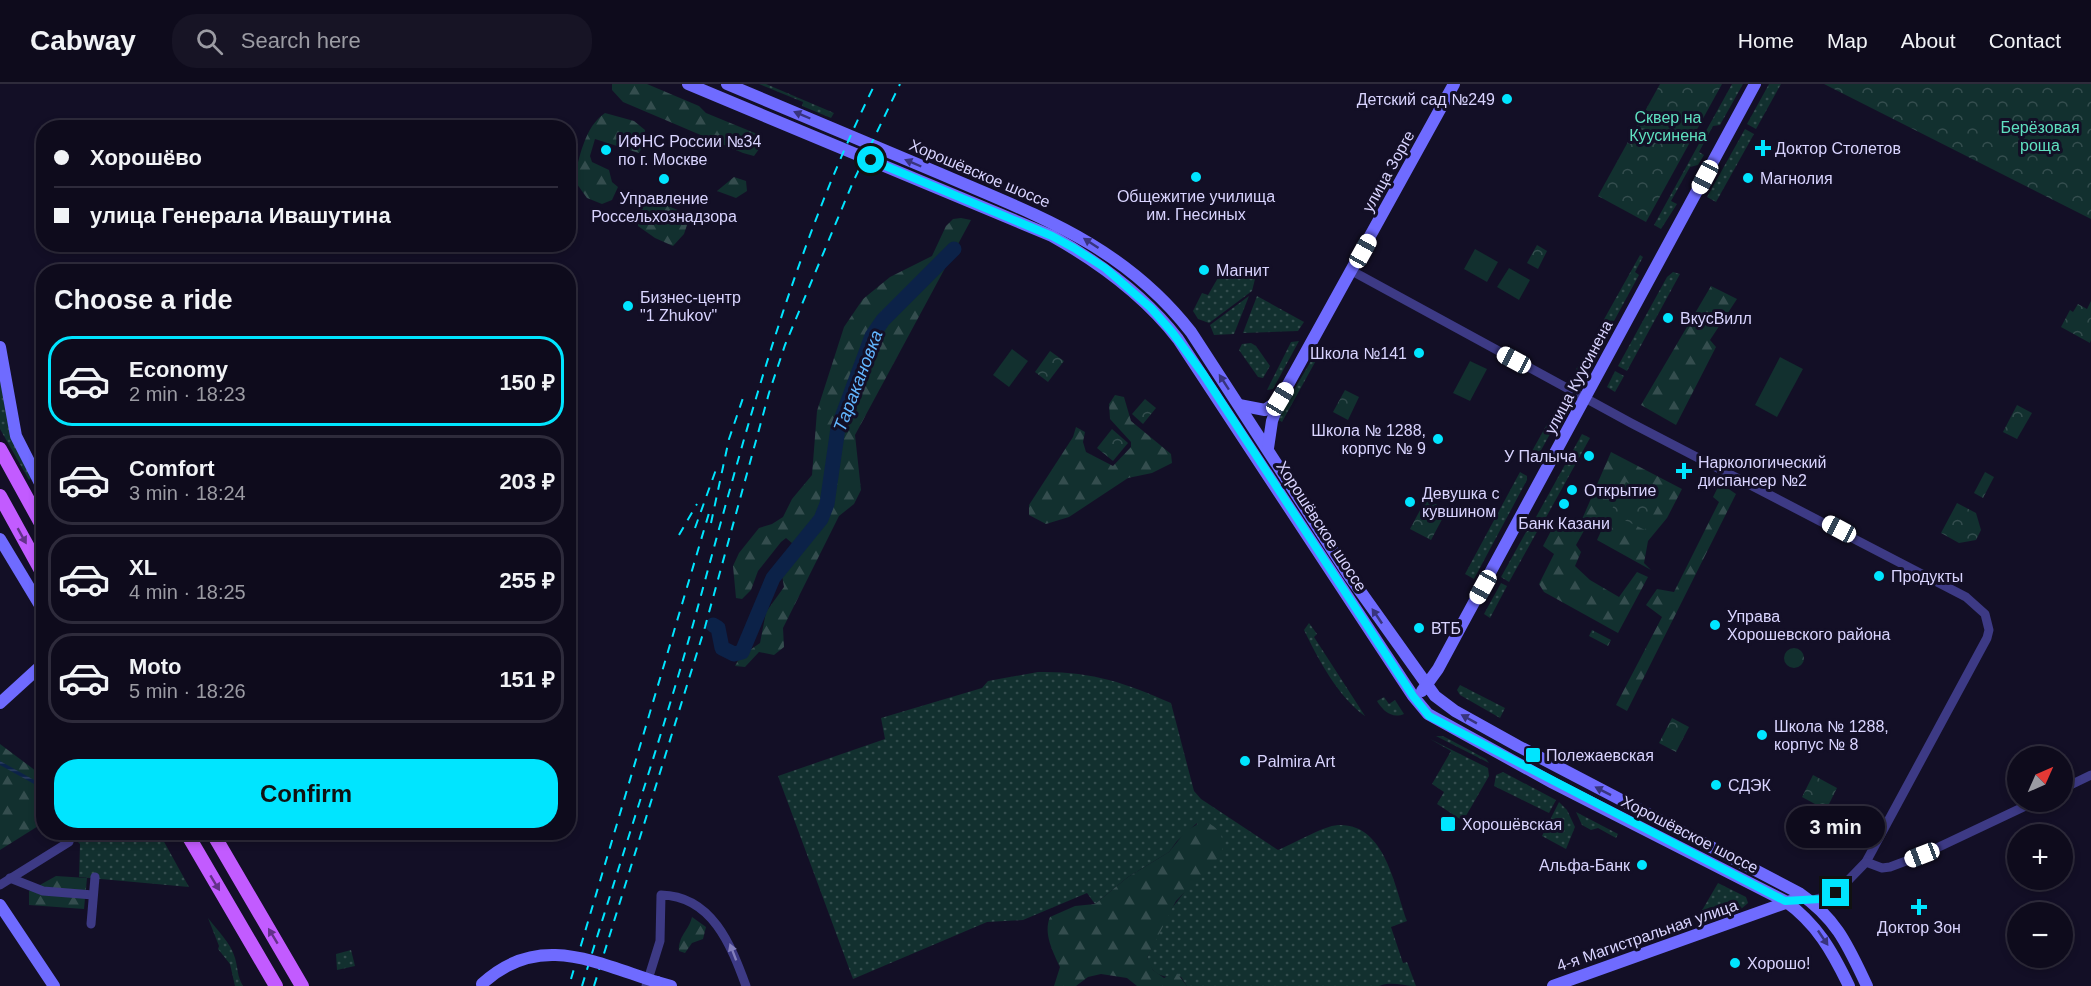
<!DOCTYPE html>
<meta charset="utf-8">
<style>
body{margin:0;font-family:Helvetica,sans-serif;background:#171425;color:#f1f3f6;height:100vh;display:flex;flex-direction:column;font-size:22px;white-space:nowrap}
*{box-sizing:border-box;margin:0}
p{font-size:20px;color:#9b9ba3}
.icon{flex:none;width:33px;height:33px;fill:none;stroke:currentColor;stroke-width:2;stroke-linecap:round;stroke-linejoin:round}
.map{position:relative;flex:1;overflow:hidden}
.side{position:absolute;left:36px;top:180px;width:540px;height:576px;display:flex;flex-direction:column;background:#0e0b1c;border-radius:24px;box-shadow:0 3px 9px #0003,0 0 0 2px #2e2b3b}
.side>*{flex:none}
.top-card{position:absolute;left:36px;top:36px;width:540px;height:132px;border-radius:24px;box-shadow:0 3px 9px #0003,0 0 0 2px #2e2b3b;display:grid;align-content:center;height:132px;padding:0 18px;background:#0e0b1c}
.needle{width:39px;rotate:45deg}
.tools{position:absolute;left:2007px;top:662px;display:grid;gap:12px}
.tools a{display:grid;place-items:center;width:66px;height:66px;border-radius:50%;background:#0e0b1c;box-shadow:0 3px 9px #0003,0 0 0 2px #2e2b3b;font-size:30px}
.end{position:absolute;width:27px;height:27px;margin:-14px;border:8px solid #00e5ff;background:#111;box-shadow:0 0 0 3px #111}
.from{border-radius:50%}
.bubble{position:absolute;height:42px;border-radius:21px;background:#0e0b1c;box-shadow:0 3px 9px #0003,0 0 0 2px #2e2b3b;font-size:20px;font-weight:600;line-height:42px;text-align:center}
.car{position:absolute;width:18px;height:36px;margin:-18px -9px;border-radius:8px;box-shadow:0 0 4px 2px #0007;background:linear-gradient(#fff 24%,#345 0 40%,#fff 0 76%,#345 0 86%,#fff 0)}
.top-card b{display:flex;align-items:center;gap:21px;height:57px;font-size:22px}
.top-card b+b{border-top:2px solid #2e2b3b}
.top-card i{width:15px;height:15px;background:#f1f3f6}
ul{padding:0;list-style:none}
li{display:flex;align-items:center;gap:18px;height:90px;margin:0 12px 9px;padding:0 6px;border:3px solid #2e2b3b;border-radius:24px}
li div{flex:1}
li b{display:block;font-size:22px}
li em{font-style:normal;font-weight:600}
li.current{border-color:#00e5ff}
li>.icon{width:54px;height:54px;stroke-width:1.5}
h2{padding:0 18px;font-size:27px;line-height:72px}
.primary-button{display:flex;gap:12px;margin-top:auto;padding:12px 18px}
.primary-button a{flex:1;height:69px;border-radius:24px;background:#00e5ff;color:#111;font-size:24px;font-weight:600;line-height:69px;text-align:center}
header{display:flex;align-items:center;gap:36px;box-sizing:border-box;height:84px;padding:0 30px;background:#0e0b1c;border-bottom:2px solid #2e2b3b}
header strong{font-size:28px}
nav{display:flex;gap:33px;margin-inline-start:auto;font-size:21px}
.search{width:420px;height:54px;background:#171425;display:flex;align-items:center;gap:15px;box-sizing:border-box;padding:0 21px;border-radius:24px;color:#9b9ba3;font-size:22px}
.map>svg:first-child{display:block}
.grass{fill:url(#grass-dots)}
.forest{fill:url(#forest-firs)}
.park{fill:url(#park-crowns)}
.garden{fill:#12302f}
.water{fill:url(#water-rules)}
.lines{fill:none;stroke-linecap:round;stroke-linejoin:round}
.river{stroke:#0c2248;stroke-width:15}
.street{stroke:#3d3a85;stroke-width:9}
.secondary{stroke:#6f6bff;stroke-width:12}
.primary{stroke:#c25bff;stroke-width:14}
.rail{stroke:#00e5ff;stroke-width:2;stroke-dasharray:9 8;stroke-linecap:butt}
.secondary-bridge{stroke:#6f6bff;stroke-width:12}
.primary-bridge{stroke:#c25bff;stroke-width:14}
.oneway{fill:#38347d}
.oneway2{fill:#623188}
.oneway3{fill:#837fbc}
.route{stroke:#00e5ff;stroke-width:8}
.poi-dot{fill:#00e5ff;stroke:#130f26;stroke-width:2}
.labels{text-anchor:middle;stroke-width:6;stroke-linejoin:round;paint-order:stroke}
.poi-label{font-size:16px;fill:#d9d4ff;stroke:#130f26;text-anchor:start}
.park-label{font-size:16px;fill:#5fe0c0;stroke:#130f26}
.street-label{font-size:16px;fill:#d9d4ff;stroke:#130f26}
.water-label{font-size:18px;font-style:italic;fill:#62b6ff;stroke:#130f26}
</style>
<header>
<strong>Cabway</strong>
<div class="search"><svg class="icon" aria-label="search" viewBox="0 0 24 24"><circle cx="10" cy="10" r="6"/><path d="M15 15l6 6"/></svg>Search here</div>
<nav><a>Home</a><a>Map</a><a>About</a><a>Contact</a></nav>
</header>
<div class="map">
<svg width="2091" height="902" viewBox="0 0 2091 902">
<defs>
<pattern id="grass-dots" width="8" height="8" patternUnits="userSpaceOnUse" patternTransform="scale(1.5)"><rect width="8" height="8" fill="#12302f"/><path d="M2 2h.1M6 6h.1" fill="none" stroke="#344d4e" stroke-width="1.8" stroke-linecap="round"/></pattern>
<pattern id="forest-firs" width="22" height="20" patternUnits="userSpaceOnUse" patternTransform="scale(1.5)"><rect width="22" height="20" fill="#12302f"/><path d="M5 1l3.5 6h-7zM16 11l3.5 6h-7z" fill="#344d4e"/></pattern>
<pattern id="park-crowns" width="20" height="18" patternUnits="userSpaceOnUse" patternTransform="scale(1.5)"><rect width="20" height="18" fill="#12302f"/><path d="M2 6a3 3 0 1 1 6 0M12 15a3 3 0 1 1 6 0" fill="none" stroke="#344d4e"/></pattern>
<pattern id="water-rules" width="6" height="5" patternUnits="userSpaceOnUse" patternTransform="scale(1.5)"><rect width="6" height="5" fill="#0c2248"/><path d="M0 2.5h6" fill="none" stroke="#2f4163"/></pattern>
</defs>
<rect width="100%" height="100%" fill="#130f26"/>
<g class="grass">
<path d="M759,0H766L834,29L831,34L802,22L803,18Z"/>
<path d="M1732,0H1743L1720,41L1713,42L1699,68L1704,71L1698,81L1690,83L1671,117L1677,120L1661,145L1654,141Z"/>
<path d="M1769,0H1781L1756,45L1747,40Z"/>
<path d="M1745,45L1754,50L1716,118L1707,113Z"/>
<path d="M1640,171L1643,173L1635,188L1639,191L1583,294L1574,289Z"/>
<path d="M1226,180L1255,195L1252,207L1209,239L1198,235L1193,227L1202,209L1208,211Z"/>
<path d="M1673,188L1680,190L1627,287L1618,282L1667,193Z"/>
<path d="M1249,212L1234,250L1214,251L1210,241Z"/>
<path d="M1257,212L1304,238L1298,247L1243,249Z"/>
<path d="M1299,257L1273,305L1267,306L1291,258Z"/>
<path d="M1251,259L1256,262L1270,282L1263,294L1258,293L1239,266L1242,260Z"/>
<path d="M1315,270L1319,271L1282,338L1277,335Z"/>
<path d="M1615,287L1624,292L1615,308L1607,303Z"/>
<path d="M0,295L11,354L31,394L29,396L0,345Z"/>
<path d="M1555,326L1561,330L1534,379L1527,376Z"/>
<path d="M1582,350L1590,354L1544,437L1536,433Z"/>
<path d="M1520,388L1527,392V396L1474,495L1465,490Z"/>
<path d="M1531,444L1538,446L1509,498L1501,493L1526,448Z"/>
<path d="M1501,499L1507,502L1490,534L1484,530Z"/>
<path d="M1309,539L1317,550L1314,553L1365,632C1339,614 1318,575 1304,546Z"/>
<path d="M1038,588C1090,587 1124,598 1171,619L1194,707L1201,715L1278,766C1293,760 1323,742 1338,741C1385,739 1394,801 1407,837L1391,843L1403,879L1407,878L1416,902C1403,902 1391,897 1379,902H1187L1181,893C1164,894 1152,892 1147,874L1168,829L1190,801L1197,739L1177,757L1169,768L1128,793L1095,820L1087,809L1023,836L987,838L853,895L778,692L885,655L881,634L982,604L988,597Z"/>
<path d="M1460,601L1505,624L1500,634L1460,611L1457,606Z"/>
<path d="M1384,613L1389,620L1395,616L1404,630C1392,635 1383,627 1377,617Z"/>
<path d="M1436,652H1443L1486,675L1489,679Z"/>
<path d="M1430,655L1488,684L1489,692L1463,737L1437,720L1444,708L1432,700L1451,667Z"/>
<path d="M1503,688L1556,716L1549,729L1494,702L1496,691Z"/>
<path d="M1559,718L1567,726L1575,743L1566,765L1542,752Z"/>
<path d="M1576,728L1618,750L1616,754L1598,744L1591,746L1582,741Z"/>
<path d="M106,748L171,749L162,754L189,803L79,793L80,760L75,755L90,749L104,752Z"/>
<path d="M1718,799L1746,813L1748,819L1740,826L1699,840L1697,835Z"/>
<path d="M208,834C217,846 231,859 235,874C238,884 237,892 243,902H235L230,880L218,865L219,862Z"/>
<path d="M351,866L355,882L337,886L336,870Z"/>
</g>
<g class="forest">
<path d="M612,0H647L699,22L706,29L762,52V61L754,72L743,69L623,18L612,6Z"/>
<path d="M605,29L634,37L645,46L644,60L639,69L595,55L590,72L592,78L609,86L612,98L618,103L612,116L602,120L587,114L574,96C579,74 585,42 605,29Z"/>
<path d="M734,93L746,97L747,107L736,114L717,107Z"/>
<path d="M646,113L685,129L689,135L684,150L673,162L655,154L638,142L641,118Z"/>
<path d="M961,134L971,136L855,351L861,406L854,420L839,432L783,544L784,563L774,571L759,568L745,583L735,582L740,573L760,559L766,528L784,503L782,491L798,472L800,466L786,454L781,458L758,487L751,506L742,515L736,514L733,482L739,469L759,444L772,440L783,433L792,415L812,391L817,327L844,243L863,215L890,193L932,172L946,142L953,135Z"/>
<path d="M1711,202L1737,215L1710,256L1716,263L1676,341L1641,321Z"/>
<path d="M1115,311L1124,313L1131,337L1171,370L1172,379L1152,389L1128,394L1069,433L1046,440L1029,431V421L1073,353L1076,343L1085,348L1083,358L1086,368L1113,382L1131,363V358L1110,335L1109,320Z"/>
<path d="M1611,368L1682,405L1667,434L1648,457L1644,479L1651,486L1597,456L1602,445L1586,443L1576,461L1581,468L1575,482L1590,496L1619,513L1637,488L1648,493L1618,549L1544,508L1539,500L1554,470L1543,462L1552,445L1577,447Z"/>
<path d="M1720,399L1736,410L1627,627L1616,621L1662,533L1646,521L1657,505L1674,508L1719,418L1713,413Z"/>
<path d="M0,660L44,693L43,739L0,766Z"/>
<path d="M1203,737C1219,742 1228,756 1220,772L1176,817L1147,874L1153,886L1164,894L1176,888L1187,902H1137L1127,894L1101,890L1088,893L1076,902H1054L1060,883C1053,868 1043,849 1050,833L1075,822L1095,820L1128,793L1169,768L1186,747Z"/>
<path d="M56,792L87,794L84,825L29,821V807Z"/>
<path d="M692,833L706,843L703,855L692,859L685,869L679,867C678,852 689,846 692,833Z"/>
</g>
<g class="park">
<path d="M1660,0H1722L1646,138L1598,112Z"/>
<path d="M1824,0H2091V135Z"/>
<path d="M1537,161L1547,167L1538,185L1527,179Z"/>
<path d="M2091,217V256L2090,259L2061,243L2070,226L2073,228L2078,220L2087,225Z"/>
<path d="M1050,267L1064,277L1048,298L1035,288Z"/>
<path d="M1345,306L1359,313L1348,336L1333,328Z"/>
<path d="M1145,315L1156,324L1143,340L1132,330Z"/>
<path d="M2017,321L2032,329L2017,355L2003,348Z"/>
<path d="M1112,345L1128,359L1113,377L1097,364Z"/>
<path d="M1985,388L1994,393L1983,414L1974,409Z"/>
<path d="M1626,398L1661,416L1645,446L1610,429Z"/>
<path d="M1426,415L1447,426L1431,456L1410,445Z"/>
<path d="M1957,419L1976,429L1981,446L1976,456L1959,459L1941,449Z"/>
<path d="M1592,546L1611,556L1608,562L1589,552Z"/>
<circle cx="1794" cy="574" r="10"/>
<path d="M1672,634L1689,643L1676,668L1659,659Z"/>
<path d="M1813,691L1837,704L1826,726L1802,713Z"/>
</g>
<g class="garden">
<path d="M1475,165L1498,178L1487,198L1464,185Z"/>
<path d="M1509,184L1530,196L1519,216L1497,203Z"/>
<path d="M1012,265L1028,277L1009,303L993,291Z"/>
<path d="M1780,273L1803,285L1777,333L1755,321Z"/>
<path d="M1470,277L1487,285L1470,317L1453,309Z"/>
</g>
<path class="water" d="M0,677L43,701V705L0,681Z"/>
<g class="lines">
<path class="river" d="M713,541L718,544L722,564L734,570L742,568L773,494L821,435L827,420L838,344L872,252L883,236L954,165"/>
<g class="street">
<path d="M1352,187L1631,339L1966,513L1985,530L1989,546L1987,554L1866,778L1836,809L1810,817"/>
<path d="M2062,705L2091,691"/>
<path d="M1866,778L1882,784L1890,783L1922,771L2036,717"/>
<path d="M10,794L43,807L93,811"/>
<path d="M0,801L69,758"/>
<path d="M91,840L95,793"/>
<path d="M646,902L660,857L661,811C712,812 731,861 746,902"/>
</g>
<g class="secondary">
<path d="M688,0L1052,152C1100,179 1144,211 1178,255L1413,612L1428,630L1553,699L1785,817C1817,840 1832,867 1849,902"/>
<path d="M727,0C798,30 869,60 941,90C1038,132 1123,161 1191,248L1348,490L1435,612L1455,627L1518,662L1799,809C1837,835 1848,862 1867,902"/>
<path d="M0,263L16,352L44,407"/>
<path d="M1239,321L1265,326L1279,316"/>
<path d="M1268,364L1272,337L1280,315L1454,0"/>
<path d="M0,455L44,528"/>
<path d="M1422,607L1438,585L1459,546L1755,0"/>
<path d="M0,619L44,579"/>
<path d="M0,821L54,902"/>
<path d="M657,898L671,902"/>
<path d="M1553,902L1791,817"/>
</g>
<g class="primary">
<path d="M0,365L44,445"/>
<path d="M0,412L44,492"/>
<path d="M186,748L276,902"/>
</g>
<g class="rail">
<path d="M711,439L729,355L743,314"/>
<path d="M695,444L718,380"/>
<path d="M679,451L697,420"/>
<path d="M571,895L709,429"/>
<path d="M582,902C619,780 660,659 694,537C744,354 790,171 875,0"/>
<path d="M594,902L705,543L769,309L785,261L853,98L900,0"/>
</g>
<path class="secondary-bridge" d="M482,900C538,848 594,878 657,898"/>
<path class="primary-bridge" d="M212,748L302,902"/>
</g>
<defs><path id="oneway-solid" d="M-6-.8H1V-3.2L6.5 0L1 3.2V.8H-6Z" transform="scale(1.5)"/></defs>
<g class="oneway">
<use href="#oneway-solid" transform="translate(802 31) rotate(-157)"/>
<use href="#oneway-solid" transform="translate(913 79) rotate(-157)"/>
<use href="#oneway-solid" transform="translate(1091 159) rotate(-147)"/>
<use href="#oneway-solid" transform="translate(1224 298) rotate(-123)"/>
<use href="#oneway-solid" transform="translate(1377 532) rotate(-124)"/>
<use href="#oneway-solid" transform="translate(1469 635) rotate(-151)"/>
<use href="#oneway-solid" transform="translate(1603 707) rotate(-153)"/>
<use href="#oneway-solid" transform="translate(1823 854) rotate(56)"/>
</g>
<g class="oneway2">
<use href="#oneway-solid" transform="translate(22 452) rotate(61)"/>
<use href="#oneway-solid" transform="translate(215 799) rotate(59)"/>
<use href="#oneway-solid" transform="translate(273 852) rotate(-121)"/>
</g>
<use class="oneway3" href="#oneway-solid" transform="translate(733 868) rotate(-111)"/>
<g class="lines">
<path class="route" d="M871,76L1052,152L1074,164L1105,184L1151,224L1172,248L1203,290L1413,612L1429,632L1785,817L1820,815L1836,809"/>
</g>
<g class="poi-dot">
<circle cx="1507" cy="15" r="6"/>
<path d="M1760 55h6v6h6v6h-6v6h-6v-6h-6v-6h6z"/>
<circle cx="606" cy="66" r="6"/>
<circle cx="1196" cy="93" r="6"/>
<circle cx="1748" cy="94" r="6"/>
<circle cx="664" cy="95" r="6"/>
<circle cx="1204" cy="186" r="6"/>
<circle cx="628" cy="222" r="6"/>
<circle cx="1668" cy="234" r="6"/>
<circle cx="1419" cy="269" r="6"/>
<circle cx="1438" cy="355" r="6"/>
<circle cx="1589" cy="372" r="6"/>
<path d="M1681 378h6v6h6v6h-6v6h-6v-6h-6v-6h6z"/>
<circle cx="1572" cy="406" r="6"/>
<circle cx="1410" cy="418" r="6"/>
<circle cx="1564" cy="420" r="6"/>
<circle cx="1879" cy="492" r="6"/>
<circle cx="1715" cy="541" r="6"/>
<circle cx="1419" cy="544" r="6"/>
<circle cx="1762" cy="651" r="6"/>
<rect x="1525" y="663" width="16" height="16" rx="3"/>
<circle cx="1245" cy="677" r="6"/>
<circle cx="1716" cy="701" r="6"/>
<rect x="1440" y="732" width="16" height="16" rx="3"/>
<circle cx="1642" cy="781" r="6"/>
<path d="M1916 814h6v6h6v6h-6v6h-6v-6h-6v-6h6z"/>
<circle cx="1735" cy="879" r="6"/>
</g>
<g class="labels">
<g class="poi-label">
<text x="1495" y="21" text-anchor="end">Детский сад №249</text>
<text x="618" y="63">ИФНС России №34<tspan x="618" dy="18">по г. Москве</tspan></text>
<text x="1775" y="70">Доктор Столетов</text>
<text x="1760" y="100">Магнолия</text>
<text x="1196" y="118" text-anchor="middle">Общежитие училища<tspan x="1196" dy="18">им. Гнесиных</tspan></text>
<text x="664" y="120" text-anchor="middle">Управление<tspan x="664" dy="18">Россельхознадзора</tspan></text>
<text x="1216" y="192">Магнит</text>
<text x="640" y="219">Бизнес-центр<tspan x="640" dy="18">"1 Zhukov"</tspan></text>
<text x="1680" y="240">ВкусВилл</text>
<text x="1407" y="275" text-anchor="end">Школа №141</text>
<text x="1426" y="352" text-anchor="end">Школа № 1288,<tspan x="1426" dy="18">корпус № 9</tspan></text>
<text x="1577" y="378" text-anchor="end">У Палыча</text>
<text x="1698" y="384">Наркологический<tspan x="1698" dy="18">диспансер №2</tspan></text>
<text x="1584" y="412">Открытие</text>
<text x="1422" y="415">Девушка с<tspan x="1422" dy="18">кувшином</tspan></text>
<text x="1564" y="445" text-anchor="middle">Банк Казани</text>
<text x="1891" y="498">Продукты</text>
<text x="1727" y="538">Управа<tspan x="1727" dy="18">Хорошевского района</tspan></text>
<text x="1431" y="550">ВТБ</text>
<text x="1774" y="648">Школа № 1288,<tspan x="1774" dy="18">корпус № 8</tspan></text>
<text x="1546" y="677">Полежаевская</text>
<text x="1257" y="683">Palmira Art</text>
<text x="1728" y="707">СДЭК</text>
<text x="1462" y="746">Хорошёвская</text>
<text x="1630" y="787" text-anchor="end">Альфа-Банк</text>
<text x="1919" y="849" text-anchor="middle">Доктор Зон</text>
<text x="1747" y="885">Хорошо!</text>
</g>
<g class="park-label">
<text x="1668" y="39">Сквер на<tspan x="1668" dy="18">Куусинена</tspan></text>
<text x="2040" y="49">Берёзовая<tspan x="2040" dy="18">роща</tspan></text>
</g>
<g class="street-label">
<text transform="translate(1388 87) rotate(-61)" y="6">улица Зорге</text>
<text transform="translate(980 89) rotate(23)" y="6">Хорошёвское шоссе</text>
<text transform="translate(1578 293) rotate(-62)" y="6">улица Куусинена</text>
<text transform="translate(1322 442) rotate(57)" y="6">Хорошёвское шоссе</text>
<text transform="translate(1690 750) rotate(27)" y="6">Хорошёвское шоссе</text>
<text transform="translate(1647 851) rotate(-19)" y="6">4-я Магистральная улица</text>
</g>
<g class="water-label">
<text transform="translate(858 297) rotate(-69)" y="6">Таракановка</text>
</g>
</g>
</svg>
<div class="tools">
<a><svg class="needle" viewBox="-14 -14 28 28"><path d="M0-13l5 13h-10z" fill="#e53935"/><path d="M0 13l5-13h-10z" fill="#9b9ba3"/></svg></a>
<a>+</a>
<a>−</a>
</div>
<i class="end from" style="left:871px;top:76px"></i>
<i class="end" style="left:1836px;top:809px"></i>
<div class="bubble" style="left:1786px;top:722px;width:99px">3 min</div>
<i class="car" style="left:1705px;top:93px;rotate:208deg"></i>
<i class="car" style="left:1363px;top:167px;rotate:29deg"></i>
<i class="car" style="left:1514px;top:276px;rotate:298deg"></i>
<i class="car" style="left:1280px;top:315px;rotate:31deg"></i>
<i class="car" style="left:1839px;top:445px;rotate:298deg"></i>
<i class="car" style="left:1483px;top:503px;rotate:209deg"></i>
<i class="car" style="left:1922px;top:771px;rotate:249deg"></i>
<div class="top-card">
<b><i class="from"></i>Хорошёво</b>
<b><i></i>улица Генерала Ивашутина</b>
</div>
<section class="side">
<h2>Choose a ride</h2>
<ul>
<li class="current"><svg class="icon" aria-label="car" viewBox="0 0 24 24"><path d="M5 17H2v-5l4-1 3-4h7l3 4 3 1v5h-3M9 17h6M6 11h13"/><circle cx="7" cy="17" r="2"/><circle cx="17" cy="17" r="2"/></svg><div><b>Economy</b><p>2 min · 18:23</p></div><em>150 ₽</em></li>
<li><svg class="icon" aria-label="car" viewBox="0 0 24 24"><path d="M5 17H2v-5l4-1 3-4h7l3 4 3 1v5h-3M9 17h6M6 11h13"/><circle cx="7" cy="17" r="2"/><circle cx="17" cy="17" r="2"/></svg><div><b>Comfort</b><p>3 min · 18:24</p></div><em>203 ₽</em></li>
<li><svg class="icon" aria-label="car" viewBox="0 0 24 24"><path d="M5 17H2v-5l4-1 3-4h7l3 4 3 1v5h-3M9 17h6M6 11h13"/><circle cx="7" cy="17" r="2"/><circle cx="17" cy="17" r="2"/></svg><div><b>XL</b><p>4 min · 18:25</p></div><em>255 ₽</em></li>
<li><svg class="icon" aria-label="car" viewBox="0 0 24 24"><path d="M5 17H2v-5l4-1 3-4h7l3 4 3 1v5h-3M9 17h6M6 11h13"/><circle cx="7" cy="17" r="2"/><circle cx="17" cy="17" r="2"/></svg><div><b>Moto</b><p>5 min · 18:26</p></div><em>151 ₽</em></li>
</ul>
<div class="primary-button"><a>Confirm</a></div>
</section>
</div>
